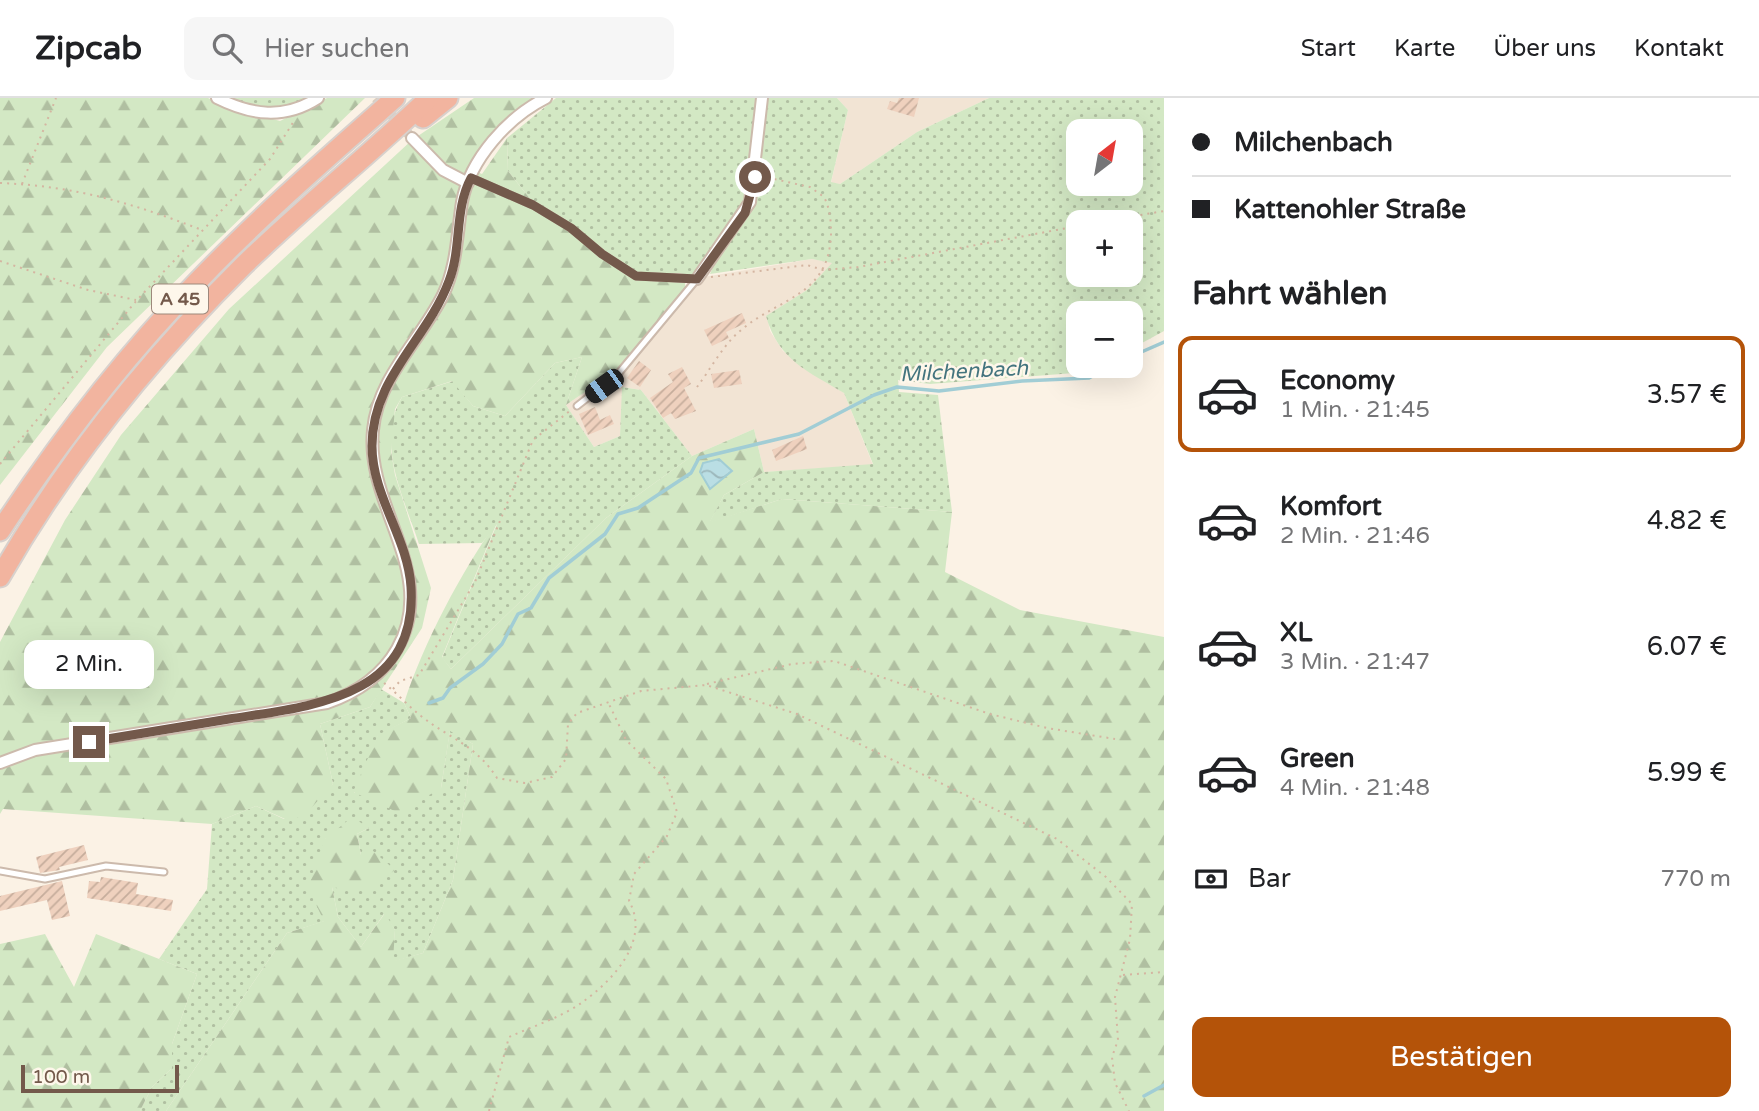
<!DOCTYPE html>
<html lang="de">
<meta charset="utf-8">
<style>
body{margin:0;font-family:"Varela Round",sans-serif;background:#f6f6f6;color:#202124;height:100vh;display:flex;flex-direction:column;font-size:26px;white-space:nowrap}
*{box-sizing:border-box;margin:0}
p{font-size:23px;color:#757577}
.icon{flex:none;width:38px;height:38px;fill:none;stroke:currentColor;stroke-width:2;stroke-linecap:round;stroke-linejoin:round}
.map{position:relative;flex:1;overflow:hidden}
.details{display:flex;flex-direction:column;background:#fff;width:595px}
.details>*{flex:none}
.guide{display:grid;align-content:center;height:154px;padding:0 28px;background:#fff}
.needle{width:46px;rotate:31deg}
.tools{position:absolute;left:1066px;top:21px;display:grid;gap:14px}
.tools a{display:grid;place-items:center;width:77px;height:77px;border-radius:14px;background:#fff;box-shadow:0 7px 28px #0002;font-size:35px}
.scale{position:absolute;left:21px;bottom:18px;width:158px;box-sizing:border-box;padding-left:7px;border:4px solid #73594b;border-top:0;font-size:19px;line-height:24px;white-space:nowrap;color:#73594b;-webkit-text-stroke:5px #fef7eb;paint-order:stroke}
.end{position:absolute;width:32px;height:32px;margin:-16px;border:9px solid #73594b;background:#fff;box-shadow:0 0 0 4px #fff}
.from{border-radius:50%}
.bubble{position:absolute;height:49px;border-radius:14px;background:#fff;box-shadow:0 7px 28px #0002;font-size:23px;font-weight:600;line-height:49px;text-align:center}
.car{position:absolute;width:21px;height:42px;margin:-21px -10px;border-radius:9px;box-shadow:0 0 5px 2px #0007;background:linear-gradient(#222 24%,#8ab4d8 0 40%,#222 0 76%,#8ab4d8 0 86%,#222 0)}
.guide b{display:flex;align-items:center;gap:24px;height:66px;font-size:26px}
.guide b+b{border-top:2px solid #e0e0e0}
.guide i{width:18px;height:18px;background:#202124}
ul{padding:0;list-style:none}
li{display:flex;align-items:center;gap:21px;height:116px;margin:0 14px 10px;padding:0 14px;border:4px solid transparent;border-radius:14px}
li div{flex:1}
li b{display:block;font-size:26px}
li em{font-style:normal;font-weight:600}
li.selected{border-color:#b45309}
li>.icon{width:63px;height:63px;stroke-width:1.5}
h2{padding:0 28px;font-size:32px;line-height:84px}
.pay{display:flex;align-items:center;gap:18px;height:77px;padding:0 28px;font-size:26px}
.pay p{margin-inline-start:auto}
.primary-button{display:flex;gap:14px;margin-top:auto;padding:14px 28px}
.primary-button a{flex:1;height:80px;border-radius:14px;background:#b45309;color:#fff;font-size:28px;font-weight:600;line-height:80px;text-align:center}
header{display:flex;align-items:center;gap:42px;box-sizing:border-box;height:98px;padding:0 35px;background:#fff;border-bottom:2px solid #e0e0e0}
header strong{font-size:33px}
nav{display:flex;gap:38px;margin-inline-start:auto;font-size:24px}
.search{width:490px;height:63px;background:#f6f6f6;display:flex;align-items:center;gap:18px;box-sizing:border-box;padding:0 24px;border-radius:14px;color:#757577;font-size:26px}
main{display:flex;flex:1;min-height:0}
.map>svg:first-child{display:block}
.residential{fill:#f2e4d4}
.grass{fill:url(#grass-dots);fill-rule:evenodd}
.forest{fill:url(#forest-firs)}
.water{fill:url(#water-waves);stroke:#a1cdd5;stroke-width:2}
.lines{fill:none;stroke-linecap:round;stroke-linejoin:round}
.stream{stroke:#a1cdd5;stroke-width:3.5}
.building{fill:url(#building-hatch)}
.minor-tunnel{stroke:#d9ccbe;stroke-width:10;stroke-dasharray:10 5;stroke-linecap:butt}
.service-casing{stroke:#ccbaac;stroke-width:9}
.minor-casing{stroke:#ccbaac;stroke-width:14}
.motorway-casing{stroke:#d8d1cd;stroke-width:23}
.path{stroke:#d4b5a1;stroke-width:2;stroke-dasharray:2 5;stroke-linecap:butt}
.service{stroke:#fff;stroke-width:5}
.minor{stroke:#fff;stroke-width:10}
.motorway{stroke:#f2b49f;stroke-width:19}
.route{stroke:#73594b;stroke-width:9}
.labels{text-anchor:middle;stroke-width:5;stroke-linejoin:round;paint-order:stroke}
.shield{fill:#fef7eb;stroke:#9d887b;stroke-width:2}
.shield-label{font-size:18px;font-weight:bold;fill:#73594b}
.water-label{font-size:21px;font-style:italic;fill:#43747e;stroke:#fef7eb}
</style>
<header>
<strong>Zipcab</strong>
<div class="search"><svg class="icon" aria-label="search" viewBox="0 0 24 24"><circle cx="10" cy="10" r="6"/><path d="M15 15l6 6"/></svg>Hier suchen</div>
<nav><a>Start</a><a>Karte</a><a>Über uns</a><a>Kontakt</a></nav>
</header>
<main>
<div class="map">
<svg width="1164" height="1013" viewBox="0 0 1164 1013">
<defs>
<pattern id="grass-dots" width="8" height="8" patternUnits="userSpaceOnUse" patternTransform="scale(1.75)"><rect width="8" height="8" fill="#d3e8c4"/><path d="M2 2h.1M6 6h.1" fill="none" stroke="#b0bfa1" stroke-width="1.8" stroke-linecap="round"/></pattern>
<pattern id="forest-firs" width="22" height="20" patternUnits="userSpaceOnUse" patternTransform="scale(1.75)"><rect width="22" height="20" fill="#d3e8c4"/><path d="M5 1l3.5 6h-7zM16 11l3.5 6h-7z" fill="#b0bfa1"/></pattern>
<pattern id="water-waves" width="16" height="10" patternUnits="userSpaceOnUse" patternTransform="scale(1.75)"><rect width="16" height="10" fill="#badee4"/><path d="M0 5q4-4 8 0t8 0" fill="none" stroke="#9cb7bb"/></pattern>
<pattern id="building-hatch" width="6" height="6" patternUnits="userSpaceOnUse" patternTransform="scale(1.75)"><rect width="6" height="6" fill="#efd1be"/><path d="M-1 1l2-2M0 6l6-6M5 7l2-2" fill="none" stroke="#c6ad9c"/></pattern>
</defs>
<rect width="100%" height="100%" fill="#fbf2e5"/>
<g class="residential">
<path d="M837,0H989L917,34L840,86L831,85L848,12Z"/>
<path d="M812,161L833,165L807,192L767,218L770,233L783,253L844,295L873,367L764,374L754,331L692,358L641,292L623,289L620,338L594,349L566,307L614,274L698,180Z"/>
</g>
<g class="grass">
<path d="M217,0H318L280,16Z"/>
<path d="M556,0H759L747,103L698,180L679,175H637L531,102L508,73L507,40Z"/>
<path d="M764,0H837L848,12L831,84L840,86L917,34L989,0H1164V233L1131,251L1130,215H1078V268H1097L1087,274L930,286L898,282L899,294L938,297L952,414L782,401L709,425L724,397L764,374L873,366L844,295C809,274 778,262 766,218L807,192L832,165L812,161L710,176L718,158L747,117ZM1078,33H1130V86H1078ZM1078,124H1130V177H1078Z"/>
<path d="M582,259L566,307L594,349L620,338L622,289L641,292L692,358L606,420L451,571L442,560L497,426L482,445L419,446C404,400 375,345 402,299L453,283L473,308L505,318L555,265Z"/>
<path d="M381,591L404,605L411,620L378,638L354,695L441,690L450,632L473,646L453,782L423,855L392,864L395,832L384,816L361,849L338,819L332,789L361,757L357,736L369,730L325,741V823L287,835L166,1013H140L152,989L172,970V946L197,876L159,861L207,791L212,726L256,708L284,721L333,686L320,626L370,609Z"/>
</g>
<g class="forest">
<path d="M0,0H208L222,7L280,23L327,0H365L107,249L0,387Z"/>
<path d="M474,0H546L511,24L475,73L482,76L507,40L508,73L531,102L532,109L571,132L636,180L678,181L685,184V194L614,274L566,307L582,259L555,265L505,318L473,308L452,283L402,299L395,311L391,353L395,377L431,490L422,530L370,609L320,626L333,686L303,719L285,721L256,708L212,726L3,711L0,716V544L65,422L121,337L229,211L412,42Z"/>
<path d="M754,331L764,374L724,397L710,424L782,401L952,414L945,474L1020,512L1164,539V1013H166L287,835L324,823L308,790L325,741L352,719L369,730L357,736L361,757L373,753L395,772C374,789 359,798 332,789L338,819L361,849L385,815L395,832L393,863L423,855L453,782L473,646L450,633L441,690L399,715L353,694L378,637L411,620L404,605C424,544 461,474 498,422L442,559L451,571L606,420L692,358Z"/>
<path d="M45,836L74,889L96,836L197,876L172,946V970L152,989L140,1013H0V846Z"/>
</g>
<path class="water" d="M719,361L732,373L710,391L700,374L703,365Z"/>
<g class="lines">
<g class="stream">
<path d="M1130,259L1164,244"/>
<path d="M429,605L443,600L450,590L483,566L502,546L518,516L531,510L549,480L605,436L618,416L638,410L691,375L699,360L799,336L874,297L897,289L939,293L1022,283L1089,280L1110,268"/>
<path d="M1144,998L1164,987"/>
</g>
</g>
<g class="building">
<path d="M899,0H919L914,19L887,11L890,3L897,5Z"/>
<path d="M742,215L746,225L726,234L729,240L712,248L704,232Z"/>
<path d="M639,263L651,272L640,289L627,280Z"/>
<path d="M682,269L691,286L684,290L696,313L675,321L671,315L663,320L650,300L673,284L668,276Z"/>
<path d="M739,272L742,286L714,290L711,276Z"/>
<path d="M595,309L600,322L610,317L614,326L588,337L579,316Z"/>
<path d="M803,338L807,351L776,363L772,352Z"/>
<path d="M84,747L88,762L59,769L60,772L40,775L36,759Z"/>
<path d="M101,779L138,785L136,796L173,802L171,813L87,800L89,783L100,784Z"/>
<path d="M62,783L70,818L52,822L47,802L0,813V798Z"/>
</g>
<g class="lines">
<path class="minor-tunnel" d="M376,0L412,40"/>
<defs>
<g id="service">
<path d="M471,80L533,107L571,130L602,156L636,178L697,181"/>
<path d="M577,308L618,276L697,181"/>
<path d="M0,773L45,781L106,768L164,774"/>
</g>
<g id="minor">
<path d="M217,0C251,17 284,22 318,0"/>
<path d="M412,40L443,72L468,85"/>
<path d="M697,181L750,104L762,0"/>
<path d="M0,665L35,652L327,605C356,595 381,579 397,551C440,475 365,409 373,332C378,279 420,243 443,197C457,168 457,135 462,104C470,61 508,19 546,0"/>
</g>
<g id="motorway">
<path d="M423,20L448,0"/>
<path d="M0,433C58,345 123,260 197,184C259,119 327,60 395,0"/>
<path d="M0,479C65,365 151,259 244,167C304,109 369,57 429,0"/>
</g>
</defs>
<use href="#service" class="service-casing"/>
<use href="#minor" class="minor-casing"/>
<use href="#motorway" class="motorway-casing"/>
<g class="path">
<path d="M0,85C75,88 132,105 202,132"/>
<path d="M22,86L56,0"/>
<path d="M1099,124L1164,113"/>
<path d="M0,163L88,192L136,202"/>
<path d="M711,179L807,167L823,172L858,169L1078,128"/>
<path d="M697,289C710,272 723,247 740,233C779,199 829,199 831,136C831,123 830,110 824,99L810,89L765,79"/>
<path d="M0,366L137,202L270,61L294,23"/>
<path d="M384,585C397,595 408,608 421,618C450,641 475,646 497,680L525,685L552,679L566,661L568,626L577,615L641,593L706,587L797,616L1057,741L1106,779L1132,806L1130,841L1115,899L1118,942L1112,959L1115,985L1129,1013"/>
<path d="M707,586L792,566L834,563L990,616L1047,630L1115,641"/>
<path d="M393,591L400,583L419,577L475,484L533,342L571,312"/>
<path d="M1123,877L1164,874"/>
<path d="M489,1013L509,939C533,928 563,919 584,903C613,882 651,842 629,803L634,776L667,738L677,714L666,681L626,642L608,604"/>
</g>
<use href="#service" class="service"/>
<use href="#minor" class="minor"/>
<use href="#motorway" class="motorway"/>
</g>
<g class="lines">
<path class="route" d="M89,644C136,636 183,629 229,621C310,608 418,601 411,489C408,440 372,398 372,348C372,280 427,242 449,183C462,150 454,112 471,80L533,107L571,130L602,156L636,178L697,181L745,115L755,79"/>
</g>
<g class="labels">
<rect class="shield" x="152" y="186.5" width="56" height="29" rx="5"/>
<g class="shield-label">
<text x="180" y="207">A 45</text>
</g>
<g class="water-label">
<text transform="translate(964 273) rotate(-3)" y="7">Milchenbach</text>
</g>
</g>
</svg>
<div class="tools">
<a><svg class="needle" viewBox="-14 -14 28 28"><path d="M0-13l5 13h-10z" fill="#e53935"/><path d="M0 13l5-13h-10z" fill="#757577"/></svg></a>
<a>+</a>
<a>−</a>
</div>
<div class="scale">100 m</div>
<i class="end from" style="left:755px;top:79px"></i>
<i class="end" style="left:89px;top:644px"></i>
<div class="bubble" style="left:24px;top:542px;width:130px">2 Min.</div>
<i class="car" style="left:604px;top:288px;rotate:234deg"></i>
</div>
<section class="details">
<div class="guide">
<b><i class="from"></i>Milchenbach</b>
<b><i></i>Kattenohler Straße</b>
</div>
<h2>Fahrt wählen</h2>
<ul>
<li class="selected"><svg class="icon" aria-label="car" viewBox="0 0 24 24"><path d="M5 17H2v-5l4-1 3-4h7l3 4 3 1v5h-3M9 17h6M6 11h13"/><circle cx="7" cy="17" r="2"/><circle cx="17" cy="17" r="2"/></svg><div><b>Economy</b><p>1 Min. · 21:45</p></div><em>3.57 €</em></li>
<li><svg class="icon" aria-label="car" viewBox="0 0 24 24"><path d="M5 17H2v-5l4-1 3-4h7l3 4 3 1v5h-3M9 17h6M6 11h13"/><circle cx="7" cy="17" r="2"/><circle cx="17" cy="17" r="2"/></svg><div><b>Komfort</b><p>2 Min. · 21:46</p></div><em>4.82 €</em></li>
<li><svg class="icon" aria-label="car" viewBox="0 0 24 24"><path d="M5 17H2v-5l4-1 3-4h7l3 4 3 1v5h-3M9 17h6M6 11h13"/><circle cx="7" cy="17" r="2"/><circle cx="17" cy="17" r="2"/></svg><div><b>XL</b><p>3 Min. · 21:47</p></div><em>6.07 €</em></li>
<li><svg class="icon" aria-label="car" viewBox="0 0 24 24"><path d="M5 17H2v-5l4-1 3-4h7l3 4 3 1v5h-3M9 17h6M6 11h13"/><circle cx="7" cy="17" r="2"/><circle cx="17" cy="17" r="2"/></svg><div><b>Green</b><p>4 Min. · 21:48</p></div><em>5.99 €</em></li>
</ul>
<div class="pay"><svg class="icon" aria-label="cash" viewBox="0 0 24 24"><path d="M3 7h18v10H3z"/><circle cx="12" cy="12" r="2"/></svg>Bar<p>770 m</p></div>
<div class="primary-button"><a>Bestätigen</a></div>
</section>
</main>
